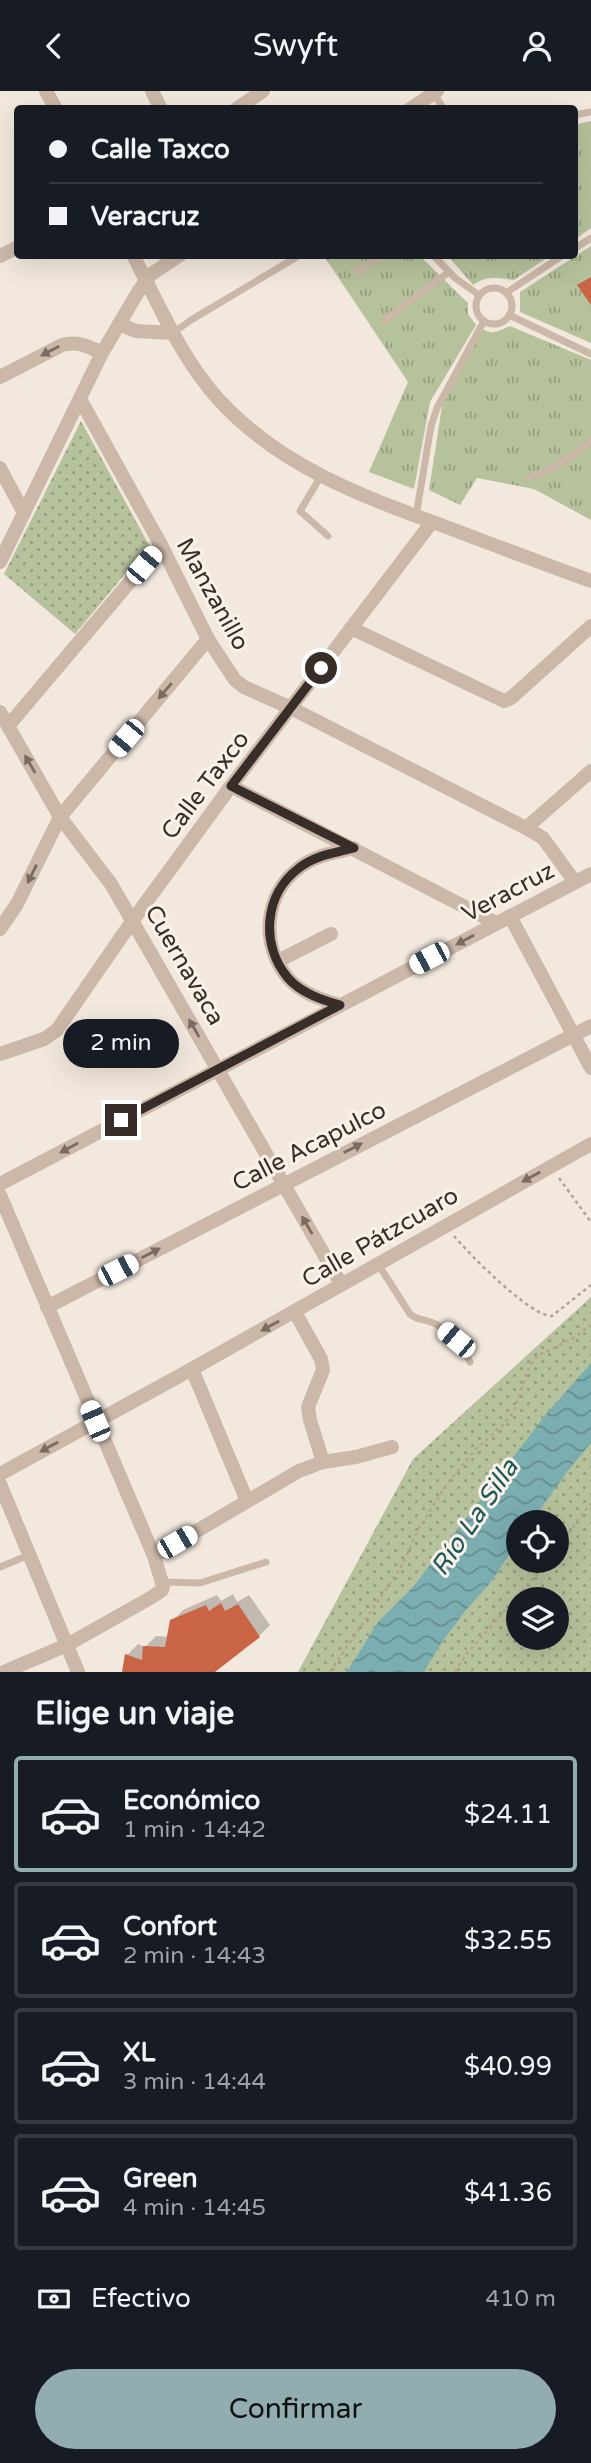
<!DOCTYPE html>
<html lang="es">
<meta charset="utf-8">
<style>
body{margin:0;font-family:"Varela Round",sans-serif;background:#242831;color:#f1f3f6;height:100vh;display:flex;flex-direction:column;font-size:26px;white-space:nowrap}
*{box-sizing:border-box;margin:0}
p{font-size:23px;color:#9ea1a6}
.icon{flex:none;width:38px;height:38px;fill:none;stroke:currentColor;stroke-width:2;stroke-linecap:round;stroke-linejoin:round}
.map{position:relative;height:1581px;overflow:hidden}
.panel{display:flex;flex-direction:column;background:#171b24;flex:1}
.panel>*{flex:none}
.guide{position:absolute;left:14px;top:14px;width:564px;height:154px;border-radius:7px;box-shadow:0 7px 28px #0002;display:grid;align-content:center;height:154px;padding:0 35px;background:#171b24}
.buttons{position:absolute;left:506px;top:1419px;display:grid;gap:14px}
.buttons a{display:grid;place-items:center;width:63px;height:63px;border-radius:50%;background:#171b24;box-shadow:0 7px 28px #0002;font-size:35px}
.end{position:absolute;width:32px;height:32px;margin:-16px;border:9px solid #382d28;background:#fff;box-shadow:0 0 0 4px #fff}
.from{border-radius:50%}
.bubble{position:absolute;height:49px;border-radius:24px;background:#171b24;box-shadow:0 7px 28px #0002;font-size:23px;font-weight:600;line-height:49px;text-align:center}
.car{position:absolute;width:21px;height:42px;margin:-21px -10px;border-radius:9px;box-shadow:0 0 5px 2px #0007;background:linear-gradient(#fff 24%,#345 0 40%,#fff 0 76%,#345 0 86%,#fff 0)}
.guide b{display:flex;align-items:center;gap:24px;height:66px;font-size:26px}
.guide b+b{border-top:2px solid #363941}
.guide i{width:18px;height:18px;background:#f1f3f6}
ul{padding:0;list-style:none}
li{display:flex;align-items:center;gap:21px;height:116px;margin:0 14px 10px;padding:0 21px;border:4px solid #363941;border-radius:7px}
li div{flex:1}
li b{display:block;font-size:26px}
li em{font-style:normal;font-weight:600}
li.active{border-color:#92adb0}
li>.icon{width:63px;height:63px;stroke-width:1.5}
h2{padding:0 35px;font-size:32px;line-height:84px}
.pay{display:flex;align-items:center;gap:18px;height:77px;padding:0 35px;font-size:26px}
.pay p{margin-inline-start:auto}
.button{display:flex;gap:14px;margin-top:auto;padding:14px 35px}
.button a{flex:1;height:80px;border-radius:42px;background:#92adb0;color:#111;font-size:28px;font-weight:600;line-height:80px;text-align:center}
header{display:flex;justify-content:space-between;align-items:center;height:91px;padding:0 35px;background:#171b24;font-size:32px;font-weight:600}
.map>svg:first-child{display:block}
.grass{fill:url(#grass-tufts)}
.park{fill:url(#park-dots);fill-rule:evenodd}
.water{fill:url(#water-waves)}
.shadow{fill:#0003}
.building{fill:#c96545}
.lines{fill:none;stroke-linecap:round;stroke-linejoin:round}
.path{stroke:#b7a292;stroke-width:2.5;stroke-dasharray:3.5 3.5;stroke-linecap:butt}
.lane{stroke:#cbb8a8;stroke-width:7}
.street{stroke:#cbb8a8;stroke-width:14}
.oneway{fill:#7a6c62}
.route{stroke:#382d28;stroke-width:9}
.labels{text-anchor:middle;stroke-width:6;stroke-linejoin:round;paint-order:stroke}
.street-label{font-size:24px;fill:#382d28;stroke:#faf2e9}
.water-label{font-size:26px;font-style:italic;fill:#1d575b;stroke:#faf2e9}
</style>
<header><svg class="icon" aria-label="back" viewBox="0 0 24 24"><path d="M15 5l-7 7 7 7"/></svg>Swyft<svg class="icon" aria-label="person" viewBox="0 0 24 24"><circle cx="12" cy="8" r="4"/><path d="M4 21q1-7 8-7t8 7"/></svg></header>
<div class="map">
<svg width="591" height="1581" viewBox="0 0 591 1581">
<defs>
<pattern id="grass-tufts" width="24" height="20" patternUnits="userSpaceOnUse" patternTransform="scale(1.75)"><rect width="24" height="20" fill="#b6c29c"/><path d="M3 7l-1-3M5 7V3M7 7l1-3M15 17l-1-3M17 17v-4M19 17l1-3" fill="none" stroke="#959e7f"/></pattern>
<pattern id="park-dots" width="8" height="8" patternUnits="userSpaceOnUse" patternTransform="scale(1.75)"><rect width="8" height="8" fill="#b6c29c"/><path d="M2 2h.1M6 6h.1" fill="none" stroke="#959e7f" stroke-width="1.8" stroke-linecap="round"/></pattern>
<pattern id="water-waves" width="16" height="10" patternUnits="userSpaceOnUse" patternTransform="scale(1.75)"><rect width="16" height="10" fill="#7baeb1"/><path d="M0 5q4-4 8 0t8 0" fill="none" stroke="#668e90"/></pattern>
</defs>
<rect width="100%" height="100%" fill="#f3e8dd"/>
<g class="grass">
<path d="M591,30V137L574,149V34Z"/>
<path d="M591,155V252L520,221V201Z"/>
<path d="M324,165H420L468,212V223L476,234L430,311L414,398L369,381L408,291Z"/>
<path d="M448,165H550L514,189C499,187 486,184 473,194Z"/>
<path d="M510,235L591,269V429L534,398L477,387L460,414L429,399L442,315L483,238C493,245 500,239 510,235Z"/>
</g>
<g class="park">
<path d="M81,330L149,454L75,543L4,483Z"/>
<path d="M591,1206V1581H298L413,1368ZM518,1432H556V1470H518ZM518,1508H556V1547H518Z"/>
</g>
<path class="water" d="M591,1272V1352L570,1377L531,1431L518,1432V1450L492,1490L466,1519L440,1554L424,1581H347L378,1531L413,1496L547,1322Z"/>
<path class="shadow" d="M233,1503L237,1511L249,1504L270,1534L259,1545L124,1581L127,1564L138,1553L145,1556L156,1545L169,1546L172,1530L183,1519L217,1504L221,1510Z"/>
<g class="building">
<path d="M591,186V214L577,194Z"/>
<path d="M221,1512L225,1520L238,1513L260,1546L215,1581H122L125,1563L142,1569L143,1555L165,1556L170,1529L206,1514L209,1520Z"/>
</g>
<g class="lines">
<g class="path">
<path d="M559,1087L591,1131"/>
<path d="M454,1145C469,1163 531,1226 552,1225L591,1194"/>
<path d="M556,1459L591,1412"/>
<path d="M330,1581L401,1476L419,1437L447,1393L475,1359L505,1332L514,1320L529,1276L537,1265L572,1248L591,1234"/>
<path d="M455,1581L465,1565L548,1470"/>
</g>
<g class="lane">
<path d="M433,2L444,18"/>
<path d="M574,24L591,21"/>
<path d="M574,158L591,147"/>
<path d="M433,164L455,187L479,204"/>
<path d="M358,180L382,164"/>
<circle cx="494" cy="215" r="18"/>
<path d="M506,202L563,164"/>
<path d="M509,224L591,263"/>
<path d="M385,229L449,181"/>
<path d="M173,242L191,229L300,164"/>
<path d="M321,385L300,420L328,445"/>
<path d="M528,387C553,379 571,367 591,350"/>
<path d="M416,425L431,335L437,317L484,230"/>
<path d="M378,1173L410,1223C417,1229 423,1228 431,1231C448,1237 462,1255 470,1271"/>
<path d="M0,1476L29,1464"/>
<path d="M163,1491L200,1492L266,1471"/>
</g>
<g class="street">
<path d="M46,0L56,18"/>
<path d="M152,0L161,18"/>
<path d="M236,18L263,0"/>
<path d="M410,18L437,0"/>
<path d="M133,164C159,214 182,269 220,310C280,375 361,405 441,434C491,453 541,472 591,490"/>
<path d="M0,165L18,156"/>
<path d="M119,233L136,240L173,242"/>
<path d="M0,286L62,254C77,250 88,255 102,262"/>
<path d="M80,308L161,454L208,548L235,589L244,596L291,617L526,737L543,747L575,791"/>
<path d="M0,377L24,422"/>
<path d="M0,471L102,262L138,201L150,184L180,164"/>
<path d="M351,537L504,610L511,607L591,535"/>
<path d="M0,621L60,726L111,793L341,1193"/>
<path d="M8,635L161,454"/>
<path d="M231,695L496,832"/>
<path d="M526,737L591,680"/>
<path d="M510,825L591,977"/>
<path d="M0,838L17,813L60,726L208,548"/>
<path d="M278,870L331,843"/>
<path d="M340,914C322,909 301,902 288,887C260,854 264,803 299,777C315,764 335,762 354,757"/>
<path d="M0,963L44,948L57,939L133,829L231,695L432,431"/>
<path d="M0,1093L591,783"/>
<path d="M0,1104L154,1465L163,1495L162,1499L152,1506L67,1554L4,1581"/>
<path d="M47,1216L591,935"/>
<path d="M295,1221L321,1268L323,1279L308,1316L310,1329L323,1371"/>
<path d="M192,1278L247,1410"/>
<path d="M0,1383L192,1278L591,1053"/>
<path d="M0,1393L78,1581"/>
<path d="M154,1465L299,1380L323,1371L356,1366L392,1356"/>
</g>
</g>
<defs><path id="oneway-solid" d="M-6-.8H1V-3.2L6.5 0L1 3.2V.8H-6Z" transform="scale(1.75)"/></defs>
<g class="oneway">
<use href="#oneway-solid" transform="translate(50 260) rotate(153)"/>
<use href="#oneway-solid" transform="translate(165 600) rotate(130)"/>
<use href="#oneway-solid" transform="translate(30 673) rotate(-120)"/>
<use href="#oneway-solid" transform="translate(32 783) rotate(116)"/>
<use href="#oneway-solid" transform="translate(465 849) rotate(152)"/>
<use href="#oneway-solid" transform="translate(194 937) rotate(-120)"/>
<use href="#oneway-solid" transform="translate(69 1057) rotate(152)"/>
<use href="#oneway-solid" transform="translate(353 1057) rotate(-27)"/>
<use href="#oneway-solid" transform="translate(531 1086) rotate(151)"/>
<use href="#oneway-solid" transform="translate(307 1134) rotate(-120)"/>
<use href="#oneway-solid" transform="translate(151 1162) rotate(-27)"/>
<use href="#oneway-solid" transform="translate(270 1235) rotate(151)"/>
<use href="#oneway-solid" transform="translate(49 1356) rotate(151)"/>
</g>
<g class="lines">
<path class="route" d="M121,1029L340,914C322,909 301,902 288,887C260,854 264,803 299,777C315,764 335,762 354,757L231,695L321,577"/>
</g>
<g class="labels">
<g class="street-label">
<text transform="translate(213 503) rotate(61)" y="8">Manzanillo</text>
<text transform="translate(205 694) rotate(-53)" y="8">Calle Taxco</text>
<text transform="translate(508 801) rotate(-28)" y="8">Veracruz</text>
<text transform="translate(185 874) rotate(60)" y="8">Cuernavaca</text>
<text transform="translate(309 1055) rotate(-27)" y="8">Calle Acapulco</text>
<text transform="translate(380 1146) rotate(-30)" y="8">Calle Pátzcuaro</text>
</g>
<g class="water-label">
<text transform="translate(474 1426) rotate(-56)" y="9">Río La Silla</text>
</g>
</g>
</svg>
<div class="buttons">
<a><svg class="icon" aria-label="locate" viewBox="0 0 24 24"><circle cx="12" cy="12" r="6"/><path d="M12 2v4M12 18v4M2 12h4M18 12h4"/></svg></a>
<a><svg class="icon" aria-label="layers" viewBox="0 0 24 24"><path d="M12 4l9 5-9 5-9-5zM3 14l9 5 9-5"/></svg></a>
</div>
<i class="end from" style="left:321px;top:577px"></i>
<i class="end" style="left:121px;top:1029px"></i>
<div class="bubble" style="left:63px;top:928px;width:116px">2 min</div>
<i class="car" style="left:144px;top:474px;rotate:40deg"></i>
<i class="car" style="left:126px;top:647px;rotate:220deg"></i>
<i class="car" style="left:429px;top:867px;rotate:242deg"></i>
<i class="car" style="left:118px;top:1179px;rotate:63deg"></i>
<i class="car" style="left:456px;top:1249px;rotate:310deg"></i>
<i class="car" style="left:95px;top:1330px;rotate:337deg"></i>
<i class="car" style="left:177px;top:1451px;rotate:60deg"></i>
<div class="guide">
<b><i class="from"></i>Calle Taxco</b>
<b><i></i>Veracruz</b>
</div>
</div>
<section class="panel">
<h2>Elige un viaje</h2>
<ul>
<li class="active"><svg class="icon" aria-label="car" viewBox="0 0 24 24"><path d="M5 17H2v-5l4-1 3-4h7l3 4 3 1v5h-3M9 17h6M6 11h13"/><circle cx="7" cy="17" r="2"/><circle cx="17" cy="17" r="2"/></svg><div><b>Económico</b><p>1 min · 14:42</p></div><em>$24.11</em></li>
<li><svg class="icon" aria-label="car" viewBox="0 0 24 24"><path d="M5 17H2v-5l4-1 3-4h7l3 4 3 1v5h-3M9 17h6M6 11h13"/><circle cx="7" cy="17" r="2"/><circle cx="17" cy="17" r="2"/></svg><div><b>Confort</b><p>2 min · 14:43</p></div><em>$32.55</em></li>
<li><svg class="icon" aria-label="car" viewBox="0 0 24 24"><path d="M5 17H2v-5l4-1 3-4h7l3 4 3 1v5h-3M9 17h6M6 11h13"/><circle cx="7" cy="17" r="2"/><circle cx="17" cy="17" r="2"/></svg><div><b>XL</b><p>3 min · 14:44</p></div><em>$40.99</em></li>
<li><svg class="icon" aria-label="car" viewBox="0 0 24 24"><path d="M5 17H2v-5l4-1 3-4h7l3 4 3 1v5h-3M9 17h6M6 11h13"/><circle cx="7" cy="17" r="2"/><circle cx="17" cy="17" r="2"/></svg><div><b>Green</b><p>4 min · 14:45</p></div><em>$41.36</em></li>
</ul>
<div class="pay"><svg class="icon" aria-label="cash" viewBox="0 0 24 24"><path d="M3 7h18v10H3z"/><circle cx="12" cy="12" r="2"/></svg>Efectivo<p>410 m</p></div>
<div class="button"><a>Confirmar</a></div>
</section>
